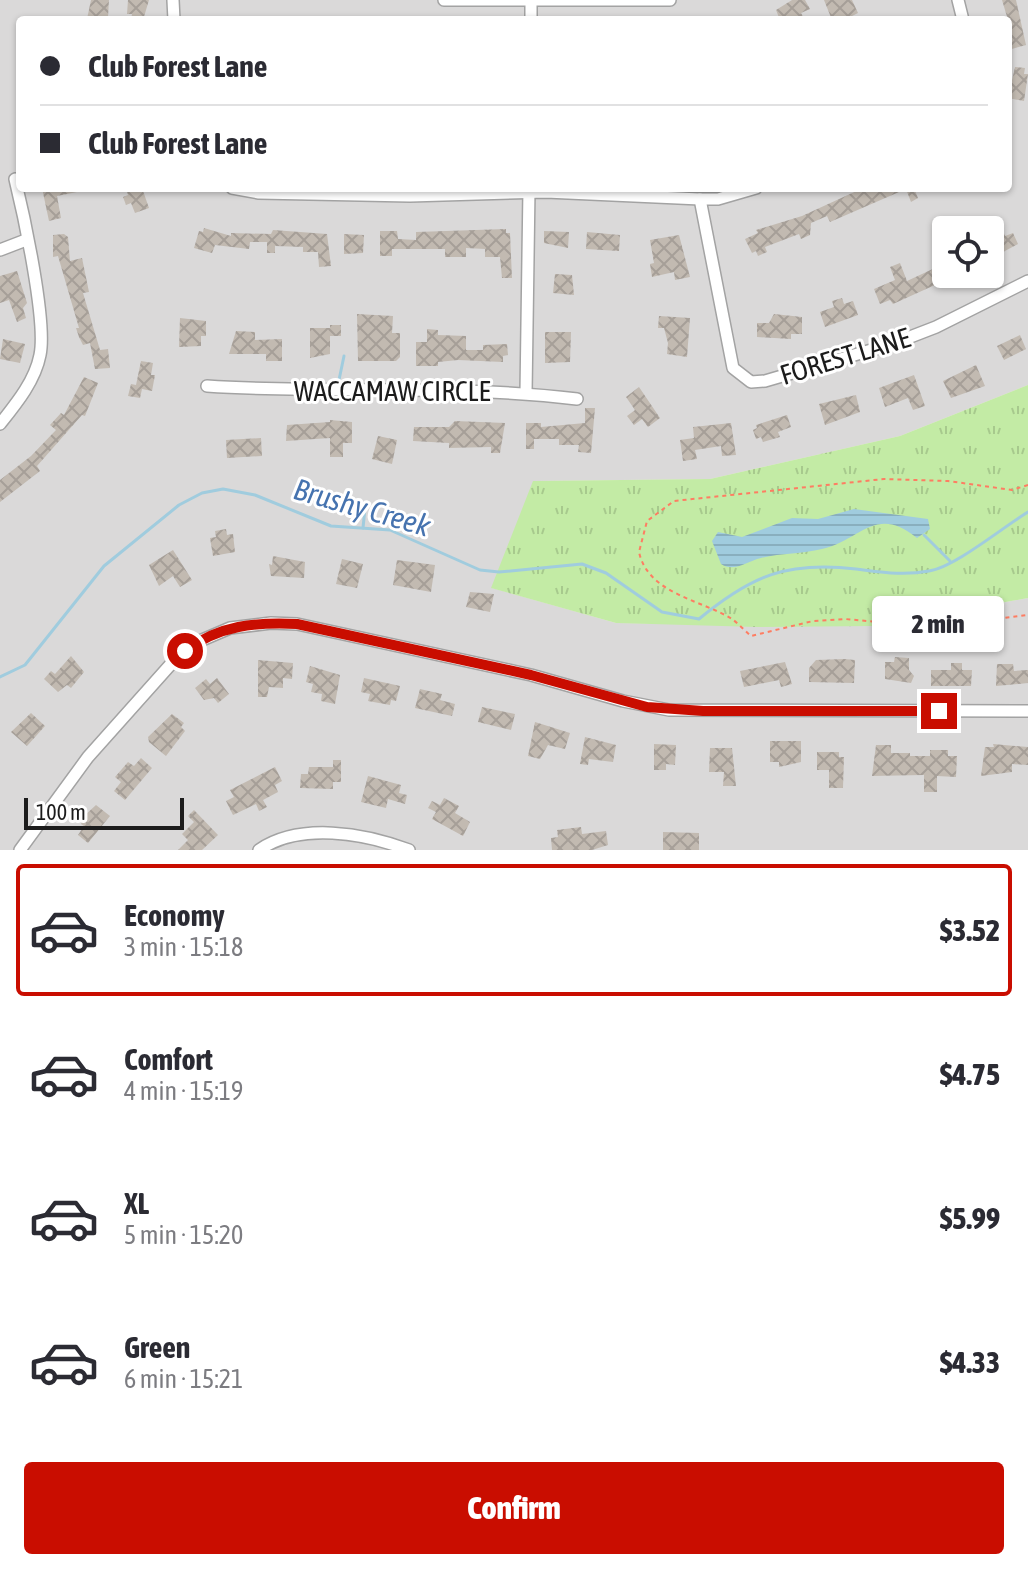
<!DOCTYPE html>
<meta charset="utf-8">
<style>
body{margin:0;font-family:"Asap Condensed",sans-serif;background:#f2f2f3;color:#2b2b33;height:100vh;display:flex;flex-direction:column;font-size:30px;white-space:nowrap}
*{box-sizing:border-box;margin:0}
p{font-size:26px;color:#7c7c81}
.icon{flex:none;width:44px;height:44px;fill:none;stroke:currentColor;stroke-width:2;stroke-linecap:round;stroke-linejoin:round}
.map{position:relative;height:850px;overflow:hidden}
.panel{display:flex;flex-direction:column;background:#fff;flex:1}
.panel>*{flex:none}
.hud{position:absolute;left:16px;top:16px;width:996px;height:176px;border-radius:8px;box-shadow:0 2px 6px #0004;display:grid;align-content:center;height:176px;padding:0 24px;background:#fff}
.fabs{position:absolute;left:932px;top:216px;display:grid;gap:16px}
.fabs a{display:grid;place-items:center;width:72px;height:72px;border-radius:8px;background:#fff;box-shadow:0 2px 6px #0004;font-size:40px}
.scale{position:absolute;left:24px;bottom:20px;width:160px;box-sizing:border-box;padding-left:8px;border:4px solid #1c1c1c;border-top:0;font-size:22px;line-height:28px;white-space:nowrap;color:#1c1c1c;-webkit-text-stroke:6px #fff;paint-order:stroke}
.end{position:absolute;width:36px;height:36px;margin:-18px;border:10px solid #c90d00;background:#fff;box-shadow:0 0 0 4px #fff}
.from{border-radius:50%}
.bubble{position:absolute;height:56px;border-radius:8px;background:#fff;box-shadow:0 2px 6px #0004;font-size:26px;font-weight:800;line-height:56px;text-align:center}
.hud b{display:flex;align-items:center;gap:28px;height:76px;font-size:30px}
.hud b+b{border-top:2px solid #e1e1e2}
.hud i{width:20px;height:20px;background:#2b2b33}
ul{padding:14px 0 0;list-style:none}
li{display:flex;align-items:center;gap:24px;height:132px;margin:0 16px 12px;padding:0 8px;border:4px solid transparent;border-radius:8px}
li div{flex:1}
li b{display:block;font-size:30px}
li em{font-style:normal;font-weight:800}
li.active{border-color:#c90d00}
li>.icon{width:72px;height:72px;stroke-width:1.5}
.cta{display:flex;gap:16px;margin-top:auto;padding:16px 24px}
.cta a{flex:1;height:92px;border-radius:8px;background:#c90d00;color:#fff;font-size:32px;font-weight:800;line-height:92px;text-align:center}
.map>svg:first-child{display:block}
.residential{fill:#dad9d9;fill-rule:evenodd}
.grass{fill:url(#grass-tufts)}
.water{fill:url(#water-rules)}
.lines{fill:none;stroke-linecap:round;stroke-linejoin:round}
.stream{stroke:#a0ccde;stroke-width:3}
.building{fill:url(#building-cross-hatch)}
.minor-casing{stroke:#a3a3a3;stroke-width:14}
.path{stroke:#fe7d62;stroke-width:2;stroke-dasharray:4 4;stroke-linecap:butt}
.minor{stroke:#fff;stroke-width:11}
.route{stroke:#c90d00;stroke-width:10}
.labels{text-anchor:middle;stroke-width:6;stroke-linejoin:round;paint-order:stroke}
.street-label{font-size:28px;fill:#1c1c1c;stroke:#fff}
.water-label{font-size:30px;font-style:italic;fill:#4673af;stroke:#fff}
</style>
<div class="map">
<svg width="1028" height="850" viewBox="0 0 1028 850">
<defs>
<pattern id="grass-tufts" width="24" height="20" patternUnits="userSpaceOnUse" patternTransform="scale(2)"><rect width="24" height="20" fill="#c3eba5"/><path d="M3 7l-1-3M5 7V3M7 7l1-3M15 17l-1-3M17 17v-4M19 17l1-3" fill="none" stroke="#a7c98d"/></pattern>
<pattern id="water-rules" width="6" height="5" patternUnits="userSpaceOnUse" patternTransform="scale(2)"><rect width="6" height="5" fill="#a0ccde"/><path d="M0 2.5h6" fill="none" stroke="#89afbe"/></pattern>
<pattern id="building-cross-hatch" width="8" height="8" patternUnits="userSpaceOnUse" patternTransform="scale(2)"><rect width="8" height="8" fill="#c2bab1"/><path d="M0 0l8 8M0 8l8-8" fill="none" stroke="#a69f98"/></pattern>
</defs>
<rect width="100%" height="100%" fill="#eeebe1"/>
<path class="residential" d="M0,0H1028V385L900,436L710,479L534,481L492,588L616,623L875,626L1028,598V850H0ZM20,20H1008V188H20ZM946,230H990V274H946Z"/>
<path class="grass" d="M1028,385V598L875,626L757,627L616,623L491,588L533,481L710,479L900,436Z"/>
<path class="water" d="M854,509L928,519L930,529L917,538C876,504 861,540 822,549C802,554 781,553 761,558C747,561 734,573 721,564L712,541L718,532L742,537L792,518L818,519Z"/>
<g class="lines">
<g class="stream">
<path d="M339,380L344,356"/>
<path d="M363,528L365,508"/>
<path d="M924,535L950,561"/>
<path d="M0,677L25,665L104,566L179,505L202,493L223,489L255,495L331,526L390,530L480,570L499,572L582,564L606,573L662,612L699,619C751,576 786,561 856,569C881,572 903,576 929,571C955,567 1003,527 1028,512"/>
</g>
</g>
<g class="building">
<path d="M91,0H109L108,17L87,19Z"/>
<path d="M128,0H149L143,20H131L132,14H127Z"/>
<path d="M792,0H805L810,9L801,13L805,20H780L776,10Z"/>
<path d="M824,0H852L858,13L844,20H832Z"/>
<path d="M1002,0H1016L1026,45L1008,50V20Z"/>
<path d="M1015,67L1025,68L1024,74H1028L1024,101L1008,98Z"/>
<path d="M42,188H76L77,192L57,196L61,218L49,221Z"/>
<path d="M126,188H142L149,208L135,213L131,203L126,205L123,197L128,195Z"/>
<path d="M863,188H914L918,198L911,202L906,189L830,222L827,216L811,223L810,235L801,239L799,234L765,247L767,252L758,256L756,251L752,253L745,239L758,233L756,230L802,216Z"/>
<path d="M204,228L231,236V233L271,234L273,230L327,234L331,266L319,267L318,252H303V247L275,246V253H267V242H250L249,249L215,245L212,253L194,248L199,231L203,232Z"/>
<path d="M1002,228L1005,236L1013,233L1018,244L990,259V233Z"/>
<path d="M506,229V233H510L512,278H502L500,257H485V249L466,248V257H445V249H392V256H380V231H397L398,239L416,240V232Z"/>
<path d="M544,231L569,232L568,248L544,243Z"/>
<path d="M587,232L620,235L619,251L586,249Z"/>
<path d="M64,234L68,237L70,261L82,258L89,292L83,293L100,350L108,349L110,368L95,369L90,343L83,345L79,337L76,328H79L58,256L53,257V235Z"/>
<path d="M344,234L364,235L363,253L344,254Z"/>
<path d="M679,235L690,277L675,280L674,272L652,277L650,264L654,263L650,240Z"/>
<path d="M944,253L946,280L893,304L890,300L880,304L874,289L895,280L890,267L900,263L907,281L937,267L932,258Z"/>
<path d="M17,271L27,303L23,308L26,318L17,322L9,300L0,303V276Z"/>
<path d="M555,274L572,275L574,295L553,293Z"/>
<path d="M842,298L844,304L853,301L858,315L825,327L820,312L834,307L832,301Z"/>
<path d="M357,314L393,316L392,333H400V357L396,361H358Z"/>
<path d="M774,314L802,317V334H791V339L757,337V323H769Z"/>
<path d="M659,316L690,318L687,357L667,354L668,343L664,328H658Z"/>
<path d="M180,318L206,321V336H201V346L179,347Z"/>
<path d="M330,325H341V336H330V354L310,358V328H330Z"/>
<path d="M427,329L438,330V335L466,336V350H483V345L507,344L508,355L503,356V362L458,360L438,362V366H416V342H427Z"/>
<path d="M236,331L255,332V340L282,339V361H266V354H229Z"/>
<path d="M545,332H571L570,362L545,363Z"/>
<path d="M1020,335L1026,349L1004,360L997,346Z"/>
<path d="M3,339L25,344L20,363L0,359Z"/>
<path d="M141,361L153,363L151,375H155L152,391L142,389L140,398L128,396L131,384L136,385Z"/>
<path d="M976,365L985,386L951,398L943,381Z"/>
<path d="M914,375L925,406L913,410L908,398L885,407L879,388Z"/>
<path d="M84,377L98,383L85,416L82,415L37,466L40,471L0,502V480L31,456L56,430L50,425L61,413L64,415Z"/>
<path d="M639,387L660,418L648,427L642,419L634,425L627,416L635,410L626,397Z"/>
<path d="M856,395L860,412L825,425L819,404Z"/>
<path d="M585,408H595L591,453L578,452L579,445H559V439H534V449H526V423H541V427L585,423Z"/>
<path d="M787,415L791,427L778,432L780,437L763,442L761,437L756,439L753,430L757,428L756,425Z"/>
<path d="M330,420L352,422V443H343V457H330V438L286,441L287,425L330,422Z"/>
<path d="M455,421L505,423L500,453H491V447L449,448V443L413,441L414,427H449Z"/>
<path d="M731,423L736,455L722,456L721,446L695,450L697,459L683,461L680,440L694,438L693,427Z"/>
<path d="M378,436L397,440L392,464L372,459Z"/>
<path d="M261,438L262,456L227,458L226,440Z"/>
<path d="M226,529L227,535L233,534L235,552L213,556L210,538L216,537L215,531Z"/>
<path d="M173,550L192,580L180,587L173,576L159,586L149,565Z"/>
<path d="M273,556L305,562L304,578L271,576L269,564L272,565Z"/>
<path d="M342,559L363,564L357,588L336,584Z"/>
<path d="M397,560L435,565L431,592L393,585Z"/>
<path d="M470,592L494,594L490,612L466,607Z"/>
<path d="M71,656L84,672L71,688L67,685L58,692L44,679L51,671L55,674Z"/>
<path d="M895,657L909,658V670L914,676L911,683L885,679V662H894Z"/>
<path d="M844,659L855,660L854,683L809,682V668L816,660Z"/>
<path d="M258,660L293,663L292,679L283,678V688L269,687L267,697H258Z"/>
<path d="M785,662L792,684L781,687L779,680L744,687L740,671Z"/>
<path d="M951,663H962V670H972L971,686H931V670H951Z"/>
<path d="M997,664H1013L1014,671L1028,670V683L996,686Z"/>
<path d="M310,666L340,675L335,704L321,701L322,694L311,692L313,684L306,682Z"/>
<path d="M217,678L229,694L218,703L214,698L204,700L195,688L206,679L210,684Z"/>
<path d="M364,678L400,686L396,701L391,700L390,705L368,701L370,694L361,692Z"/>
<path d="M420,689L442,694L440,700L455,704L452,716L415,708Z"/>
<path d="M482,707L515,714L511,730L478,722Z"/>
<path d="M31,713L45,726L27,746L11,732Z"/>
<path d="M172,714L184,723L181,727L185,731L166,756L149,742L148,737Z"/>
<path d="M535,722L570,733L565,749L548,745L540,759L528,756Z"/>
<path d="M585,737L616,745L613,762L589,759L588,765L580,764Z"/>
<path d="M770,741H801V762L779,767V762H770Z"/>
<path d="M654,744L676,745L675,765L666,764V770H654Z"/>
<path d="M993,744L1028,747V765L1012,764V772L981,776L985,747H994Z"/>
<path d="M876,745H891V753H910V756H930V750H948V756H957L956,777L937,776V792H924V775L872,776Z"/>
<path d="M710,748H732L736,786H723L724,772H709Z"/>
<path d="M817,752H839V757H844L843,788H829V770H817Z"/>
<path d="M141,758L152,768L125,800L114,791L121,782L115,777L128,762L134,766Z"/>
<path d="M333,760H341V782H333V789L300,788L301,774H308L309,767H333Z"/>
<path d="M275,767L282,781L275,785L278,792L263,800L267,807L259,811L256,804L233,815L226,801L234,797L230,790Z"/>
<path d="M368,776L401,785L399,793L407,795L405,804L388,799L386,808L361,802Z"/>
<path d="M444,798L459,806L455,813L470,822L463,836L432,819L436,812L428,808L432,801L440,805Z"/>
<path d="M96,805L110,816L88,843L78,835L84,826L81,824L84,816Z"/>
<path d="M194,810L218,835L202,850H178L188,840L182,834L194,822L188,816Z"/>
<path d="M581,827L582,834L606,831L608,845L592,850H552L551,838L558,837L557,830Z"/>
<path d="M663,832L699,833V850H663Z"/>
</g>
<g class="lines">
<defs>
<g id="minor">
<path d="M173,0L174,20"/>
<path d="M444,0H670"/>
<path d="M958,0L963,20"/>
<path d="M531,20V0"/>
<path d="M232,188L259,193L410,196L546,192L700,199H718L756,188"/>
<path d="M700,199L733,368L751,382L765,381L892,344L936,327L1028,281"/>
<path d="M0,250L26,240"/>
<path d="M207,386C330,394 454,384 577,399"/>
<path d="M526,393L529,189"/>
<path d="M0,424C16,404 35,381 40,355C47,322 24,216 15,179"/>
<path d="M20,850L88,757L171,664L195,643L230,628L271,623L297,624L531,675L623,701L669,710L1028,711"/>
<path d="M259,850C300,822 364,833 409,850"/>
</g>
</defs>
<use href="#minor" class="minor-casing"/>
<path class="path" d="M1028,485L1012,490L948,481L884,479L674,501L647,521L639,552C648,594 702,600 732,619C739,624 745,631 751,636L813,621L845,619L932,627L1028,615"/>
<use href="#minor" class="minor"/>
</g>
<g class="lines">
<path class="route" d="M185,651C219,625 256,622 297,624L531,675L647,707L703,711H939"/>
</g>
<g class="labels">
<g class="street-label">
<text transform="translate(845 356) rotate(-17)" y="10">FOREST LANE</text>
<text x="392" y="401">WACCAMAW CIRCLE</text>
</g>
<g class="water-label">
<text transform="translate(362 508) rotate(16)" y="10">Brushy Creek</text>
</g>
</g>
</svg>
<div class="fabs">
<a><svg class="icon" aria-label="locate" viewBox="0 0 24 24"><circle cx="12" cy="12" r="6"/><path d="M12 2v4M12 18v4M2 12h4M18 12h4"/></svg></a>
</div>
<div class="scale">100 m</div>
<i class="end from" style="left:185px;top:651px"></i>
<i class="end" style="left:939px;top:711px"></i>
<div class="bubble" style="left:872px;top:596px;width:132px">2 min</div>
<div class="hud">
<b><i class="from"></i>Club Forest Lane</b>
<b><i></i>Club Forest Lane</b>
</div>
</div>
<section class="panel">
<ul>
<li class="active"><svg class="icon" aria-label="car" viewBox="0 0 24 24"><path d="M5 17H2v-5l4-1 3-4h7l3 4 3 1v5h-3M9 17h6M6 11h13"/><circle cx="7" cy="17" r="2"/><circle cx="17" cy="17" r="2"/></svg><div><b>Economy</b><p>3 min · 15:18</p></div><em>$3.52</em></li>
<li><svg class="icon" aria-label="car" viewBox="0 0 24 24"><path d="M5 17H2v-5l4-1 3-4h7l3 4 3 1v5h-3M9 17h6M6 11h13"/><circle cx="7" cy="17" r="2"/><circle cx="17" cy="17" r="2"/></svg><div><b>Comfort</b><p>4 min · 15:19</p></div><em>$4.75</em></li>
<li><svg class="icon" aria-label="car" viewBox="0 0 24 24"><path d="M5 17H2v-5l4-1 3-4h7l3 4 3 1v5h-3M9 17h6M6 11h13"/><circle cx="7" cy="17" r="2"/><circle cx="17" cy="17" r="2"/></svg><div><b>XL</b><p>5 min · 15:20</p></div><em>$5.99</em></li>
<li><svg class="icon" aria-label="car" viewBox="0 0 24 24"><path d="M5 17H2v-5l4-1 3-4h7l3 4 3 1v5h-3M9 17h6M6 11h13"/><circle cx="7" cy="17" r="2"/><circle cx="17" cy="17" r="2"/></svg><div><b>Green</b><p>6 min · 15:21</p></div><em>$4.33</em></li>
</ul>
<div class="cta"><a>Confirm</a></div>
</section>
